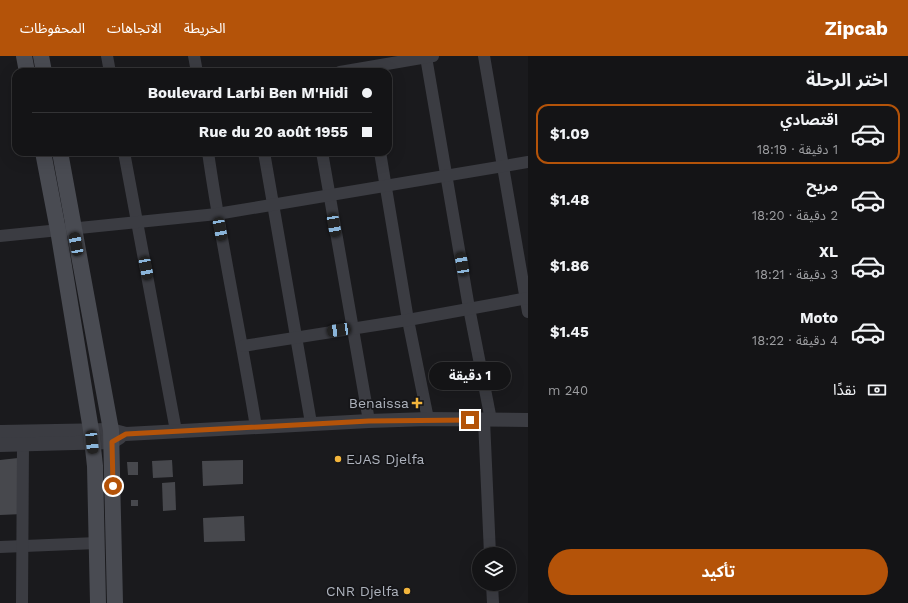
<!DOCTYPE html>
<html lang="ar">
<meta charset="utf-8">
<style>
body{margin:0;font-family:"Work Sans","Noto Sans Arabic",sans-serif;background:#212123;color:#f1f3f6;direction:rtl;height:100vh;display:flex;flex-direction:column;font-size:15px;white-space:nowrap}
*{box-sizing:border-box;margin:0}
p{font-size:13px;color:#9d9ea1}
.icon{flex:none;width:22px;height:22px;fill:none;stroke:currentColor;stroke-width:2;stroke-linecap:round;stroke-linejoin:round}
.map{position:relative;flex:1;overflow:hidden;direction:ltr}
.side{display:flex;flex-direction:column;background:#141416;width:380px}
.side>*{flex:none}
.hud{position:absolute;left:12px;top:12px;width:380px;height:88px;border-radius:12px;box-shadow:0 4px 16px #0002,0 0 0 1px #333335;direction:rtl;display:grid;align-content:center;height:88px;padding:0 20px;background:#141416}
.buttons{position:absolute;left:472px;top:491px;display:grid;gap:8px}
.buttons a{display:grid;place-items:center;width:44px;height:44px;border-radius:50%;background:#141416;box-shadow:0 4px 16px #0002,0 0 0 1px #333335;font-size:20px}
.end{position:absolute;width:18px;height:18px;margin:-9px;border:5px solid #b45309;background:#fff;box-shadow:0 0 0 2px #fff}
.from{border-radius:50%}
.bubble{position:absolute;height:28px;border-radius:14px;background:#141416;box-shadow:0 4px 16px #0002,0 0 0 1px #333335;font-size:13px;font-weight:700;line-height:28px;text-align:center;direction:rtl}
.car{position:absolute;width:12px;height:24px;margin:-12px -6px;border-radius:5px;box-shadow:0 0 3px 1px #0007;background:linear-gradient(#222 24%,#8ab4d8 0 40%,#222 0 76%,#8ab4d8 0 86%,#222 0)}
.hud b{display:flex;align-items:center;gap:14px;height:38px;font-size:15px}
.hud b+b{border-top:1px solid #333335}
.hud i{width:10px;height:10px;background:#f1f3f6}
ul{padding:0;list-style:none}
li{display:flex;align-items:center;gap:12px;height:60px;margin:0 8px 6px;padding:0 12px;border:2px solid transparent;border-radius:12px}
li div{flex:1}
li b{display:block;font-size:15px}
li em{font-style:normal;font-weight:700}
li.current{border-color:#b45309}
li>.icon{width:36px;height:36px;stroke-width:1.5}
h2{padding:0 20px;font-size:18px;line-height:48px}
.pay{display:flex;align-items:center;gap:10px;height:44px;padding:0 20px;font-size:15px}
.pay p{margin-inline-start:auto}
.primary-button{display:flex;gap:8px;margin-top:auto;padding:8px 20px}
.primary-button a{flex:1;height:46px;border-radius:24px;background:#b45309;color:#fff;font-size:16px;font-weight:700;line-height:46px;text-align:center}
header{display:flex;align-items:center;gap:24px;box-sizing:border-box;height:56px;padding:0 20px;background:#b45309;color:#fff}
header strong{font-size:19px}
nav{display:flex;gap:22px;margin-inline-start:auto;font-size:14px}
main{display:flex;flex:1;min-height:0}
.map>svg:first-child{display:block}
.building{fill:#47484d}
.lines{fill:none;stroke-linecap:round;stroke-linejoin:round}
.minor{stroke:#3b3c42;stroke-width:12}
.tertiary{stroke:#3b3c42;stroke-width:14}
.secondary{stroke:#494b52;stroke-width:16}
.route{stroke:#b45309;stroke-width:5}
.poi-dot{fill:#f3b53c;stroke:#151518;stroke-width:1.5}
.labels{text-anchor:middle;stroke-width:3.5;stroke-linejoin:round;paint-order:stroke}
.poi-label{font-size:14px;fill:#adb2bc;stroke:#151518;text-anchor:end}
</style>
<header>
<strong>Zipcab</strong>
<nav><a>الخريطة</a><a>الاتجاهات</a><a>المحفوظات</a></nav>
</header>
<main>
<section class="side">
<h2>اختر الرحلة</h2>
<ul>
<li class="current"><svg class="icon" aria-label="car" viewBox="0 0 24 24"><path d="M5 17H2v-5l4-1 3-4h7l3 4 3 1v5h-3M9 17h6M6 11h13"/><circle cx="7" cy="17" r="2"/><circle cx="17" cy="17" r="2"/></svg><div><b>اقتصادي</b><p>1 دقيقة · 18:19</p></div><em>$1.09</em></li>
<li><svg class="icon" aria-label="car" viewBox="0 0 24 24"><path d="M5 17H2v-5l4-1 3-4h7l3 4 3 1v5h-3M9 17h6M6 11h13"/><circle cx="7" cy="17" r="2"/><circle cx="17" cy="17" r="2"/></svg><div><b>مريح</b><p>2 دقيقة · 18:20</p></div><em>$1.48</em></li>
<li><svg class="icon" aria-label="car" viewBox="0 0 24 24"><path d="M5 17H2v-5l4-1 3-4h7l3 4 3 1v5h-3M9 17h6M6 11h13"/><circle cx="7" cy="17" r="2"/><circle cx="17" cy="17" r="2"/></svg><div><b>XL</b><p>3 دقيقة · 18:21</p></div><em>$1.86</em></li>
<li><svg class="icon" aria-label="car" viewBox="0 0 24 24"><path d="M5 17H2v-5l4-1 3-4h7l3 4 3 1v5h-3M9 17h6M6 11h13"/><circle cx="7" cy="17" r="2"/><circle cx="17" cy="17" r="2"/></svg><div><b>Moto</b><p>4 دقيقة · 18:22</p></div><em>$1.45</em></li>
</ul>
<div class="pay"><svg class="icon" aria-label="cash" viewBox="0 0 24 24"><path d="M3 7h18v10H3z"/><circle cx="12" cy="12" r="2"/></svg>نقدًا<p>240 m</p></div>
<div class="primary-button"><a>تأكيد</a></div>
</section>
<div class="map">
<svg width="528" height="547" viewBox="0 0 528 547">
<rect width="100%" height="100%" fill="#1a1a1d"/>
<g class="building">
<path d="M18,402L23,458L0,459V404Z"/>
<path d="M172,404L173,421L153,422L152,405Z"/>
<path d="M243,404V428L203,430L202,405Z"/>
<path d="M127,406H138V419H128Z"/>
<path d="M175,426L176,454L163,455L162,427Z"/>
<rect x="131" y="444" width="7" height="6"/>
<path d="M244,460L245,485L204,486L203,462Z"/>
</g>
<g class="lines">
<g class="minor">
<path d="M107,0L110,16"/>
<path d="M194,0L197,16"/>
<path d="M484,0L528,256"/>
<path d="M426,1L469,252L491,364"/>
<path d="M340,16L433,0"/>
<path d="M124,96L176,375"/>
<path d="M208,96C221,188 241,279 256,371"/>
<path d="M264,96L311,367"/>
<path d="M322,96L369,365"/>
<path d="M380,96L408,264L428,363"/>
<path d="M0,180L217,158L528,106"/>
<path d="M243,290L408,264L528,242"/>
<path d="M484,364L490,498"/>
<path d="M0,491L97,487"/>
<path d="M492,528L493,547"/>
<path d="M22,547L23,387"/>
</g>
<g class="tertiary">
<path d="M0,376L111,374L126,378L369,365L428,363L528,364"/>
<path d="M0,389L112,386L120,381"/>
</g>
<g class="secondary">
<path d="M24,0L27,16"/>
<path d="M41,0L44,16"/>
<path d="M43,96L58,174L91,374L95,410L98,547"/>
<path d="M60,96L111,374L115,547"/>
</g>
</g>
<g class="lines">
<path class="route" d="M113,430L112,386L126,378L369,365L470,364"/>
</g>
<g class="poi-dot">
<path d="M415 341h4v4h4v4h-4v4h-4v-4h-4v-4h4z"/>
<circle cx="338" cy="403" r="4"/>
<circle cx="407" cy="535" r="4"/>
</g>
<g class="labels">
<g class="poi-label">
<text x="409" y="352">Benaissa</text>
<text x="346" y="408" text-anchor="start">EJAS Djelfa</text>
<text x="399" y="540">CNR Djelfa</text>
</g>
</g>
</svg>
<div class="buttons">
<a><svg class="icon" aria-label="layers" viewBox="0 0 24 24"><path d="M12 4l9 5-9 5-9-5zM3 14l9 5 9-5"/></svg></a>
</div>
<i class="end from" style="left:113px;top:430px"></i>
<i class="end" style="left:470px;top:364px"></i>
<div class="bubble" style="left:429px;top:306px;width:82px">1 دقيقة</div>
<i class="car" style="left:334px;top:169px;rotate:170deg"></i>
<i class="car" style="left:220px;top:173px;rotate:169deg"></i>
<i class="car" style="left:76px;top:188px;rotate:349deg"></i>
<i class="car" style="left:462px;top:208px;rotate:350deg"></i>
<i class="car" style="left:146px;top:212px;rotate:169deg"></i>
<i class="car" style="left:339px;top:274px;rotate:262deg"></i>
<i class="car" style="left:92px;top:386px;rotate:174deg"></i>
<div class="hud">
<b><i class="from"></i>Boulevard Larbi Ben M'Hidi</b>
<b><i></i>Rue du 20 août 1955</b>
</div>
</div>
</main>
